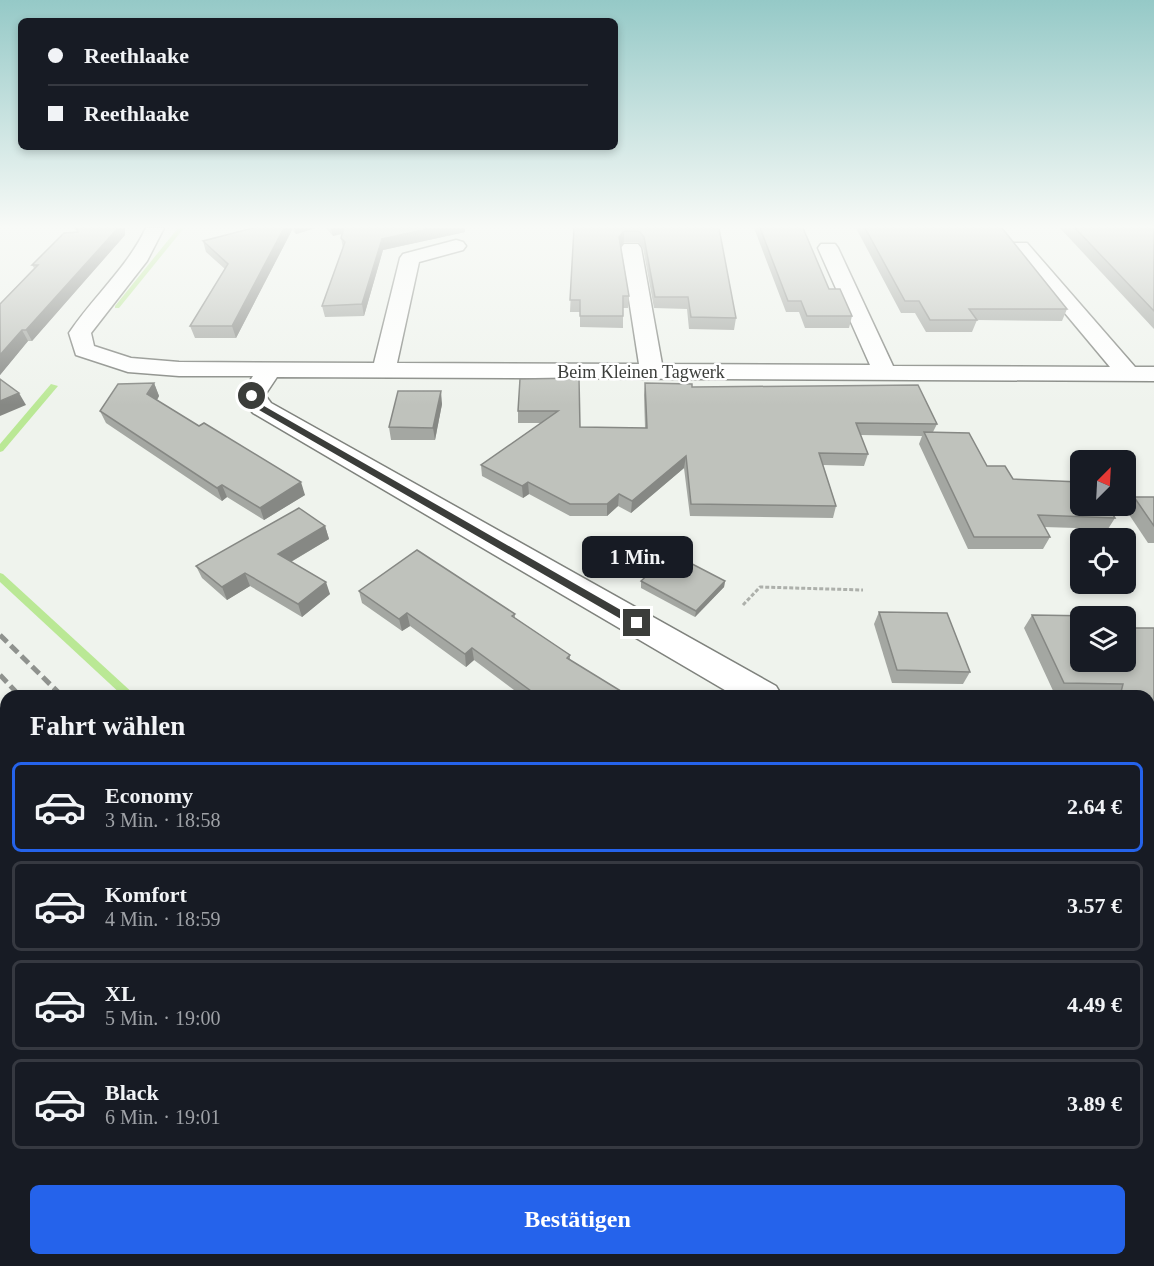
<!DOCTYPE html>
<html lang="de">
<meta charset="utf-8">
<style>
body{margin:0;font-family:Georgia,serif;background:#242831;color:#f1f3f6;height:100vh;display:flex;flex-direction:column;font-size:22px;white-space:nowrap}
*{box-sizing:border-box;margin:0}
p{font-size:20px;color:#9ea1a6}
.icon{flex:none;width:33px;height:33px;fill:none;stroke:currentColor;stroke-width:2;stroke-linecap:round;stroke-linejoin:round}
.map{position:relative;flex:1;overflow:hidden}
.sheet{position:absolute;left:0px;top:690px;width:1155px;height:576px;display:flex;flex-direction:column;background:#171b24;border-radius:18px 18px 0 0;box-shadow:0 3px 9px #0003}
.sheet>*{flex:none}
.top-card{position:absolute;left:18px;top:18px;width:600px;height:132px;border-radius:9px;box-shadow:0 3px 9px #0003;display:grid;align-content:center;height:132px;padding:0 30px;background:#171b24}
.needle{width:39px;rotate:24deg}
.controls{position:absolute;left:1070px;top:450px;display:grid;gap:12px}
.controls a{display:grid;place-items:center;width:66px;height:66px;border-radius:9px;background:#171b24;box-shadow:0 3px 9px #0003;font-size:30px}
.end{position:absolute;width:27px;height:27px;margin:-14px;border:8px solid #3b3d3a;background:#fff;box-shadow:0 0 0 3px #fff}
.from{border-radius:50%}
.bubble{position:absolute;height:42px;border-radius:9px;background:#171b24;box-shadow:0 3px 9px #0003;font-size:20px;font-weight:600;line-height:42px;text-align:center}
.top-card b{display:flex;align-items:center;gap:21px;height:57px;font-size:22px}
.top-card b+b{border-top:2px solid #363941}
.top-card i{width:15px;height:15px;background:#f1f3f6}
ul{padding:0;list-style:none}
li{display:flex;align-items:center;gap:18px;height:90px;margin:0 12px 9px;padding:0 18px;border:3px solid #363941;border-radius:9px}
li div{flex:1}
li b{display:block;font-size:22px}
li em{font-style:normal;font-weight:600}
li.on{border-color:#2563eb}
li>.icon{width:54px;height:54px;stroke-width:1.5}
h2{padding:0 30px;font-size:27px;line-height:72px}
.button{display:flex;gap:12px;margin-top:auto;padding:12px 30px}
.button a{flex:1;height:69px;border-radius:9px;background:#2563eb;color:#fff;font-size:24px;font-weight:600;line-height:69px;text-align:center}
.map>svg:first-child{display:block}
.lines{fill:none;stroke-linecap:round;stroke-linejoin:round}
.stream{fill:#bae895;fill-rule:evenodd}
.minor-casing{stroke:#7f827d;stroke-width:3}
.path-far2{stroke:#adb0ab;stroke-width:3;stroke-dasharray:4 2;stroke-linecap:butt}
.path-far1{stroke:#adb0ab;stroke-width:4.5;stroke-dasharray:5 3;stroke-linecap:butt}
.path{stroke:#adb0ab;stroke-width:5;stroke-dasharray:7 4.5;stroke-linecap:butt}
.minor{fill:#fff;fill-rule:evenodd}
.rail-far1{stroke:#8f928e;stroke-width:5;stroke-dasharray:10 5;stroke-linecap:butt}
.rail{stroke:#8f928e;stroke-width:7;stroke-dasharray:14 7;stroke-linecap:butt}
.wall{fill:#a4a7a2}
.shaded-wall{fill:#868884}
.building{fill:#bfc2bc;stroke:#868884;stroke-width:1.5}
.route{fill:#3b3d3a}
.labels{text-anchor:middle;stroke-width:5;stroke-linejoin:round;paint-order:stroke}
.far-street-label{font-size:18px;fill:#3b3d3a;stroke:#fff}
</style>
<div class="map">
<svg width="1154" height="1266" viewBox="0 0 1154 1266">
<rect width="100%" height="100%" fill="#eff3ed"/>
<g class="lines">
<g class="stream">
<path d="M178,228H184L119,308H115V306Z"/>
<path d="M51,384L58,386L3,451L0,452V444Z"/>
<path d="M0,573L3,574L136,696H123L0,582Z"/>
<path d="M732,1260H753L756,1266H735Z"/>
</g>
<defs>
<g id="minor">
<path d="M146,228H164L147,261L91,333L94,346L131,358L179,362L374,363L400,258L403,254L456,240L463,242L466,246L463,250L419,262L397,363L639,364L621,248L624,244H638L641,248L662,364L870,365L818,248L821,244H835L838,248L893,366L1110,367L1013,251L1010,247L1013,243H1027L1135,367H1154V381L277,377L265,395L271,403L776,686L782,696H735L253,413L240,396L253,376H179L128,372L76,355L69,333C93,297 127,268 146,228Z"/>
<path d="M1149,896L1154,898V941L1149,939Z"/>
<path d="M61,1260H117L115,1266H59Z"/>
</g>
</defs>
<use href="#minor" class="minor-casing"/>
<path class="path-far2" d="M743,605L760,587L863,590"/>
<path class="path-far1" d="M0,849L6,856"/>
<path class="path" d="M0,1236L6,1235"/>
<use href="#minor" class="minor"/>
<g class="rail-far1">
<path d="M0,635L62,696"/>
<path d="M0,675L20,696"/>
</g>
<g class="rail">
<path d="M567,1260L573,1266"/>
<path d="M633,1260L639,1266"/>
</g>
</g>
<g class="wall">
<path d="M74,228H125V235L32,341H28L0,375V304L34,268L32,265L77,232Z"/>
<path d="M253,228H316L296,234L292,230L236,338H195L190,326L225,269L206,252L203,241Z"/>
<path d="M326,228H465V232L383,250L364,316L325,317L322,306L343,248L341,238L342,234L333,236Z"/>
<path d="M574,228H719L736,318L734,330L689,329L687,309L654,308L643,248L638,242H624L621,246L629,296L628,308H623V328L580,327V312H570Z"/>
<path d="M754,228H803L829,289L852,316L849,328H805L799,312H786Z"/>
<path d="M856,228H1002L1067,309L1062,321L977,320L972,332H926L915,313H901Z"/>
<path d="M1060,228H1154V329Z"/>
<path d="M520,379L580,427L645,428L644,395L645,383L692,387L937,424L933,432L987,466L1013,479L1115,518L1108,529L1044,527L1050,537L1043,549H968L919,444L922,436L860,435L868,454L864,466L823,465L836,506L833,518L690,516L684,468L631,513L618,506L607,516H570L529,494L523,498L482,476L481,465L541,423H518V411Z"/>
<path d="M154,383L159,396L157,400L305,495L264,520L227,497L222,501L106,423L100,411Z"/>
<path d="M442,404L435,440H391L389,427Z"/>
<path d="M1134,497H1154V543H1148L1126,510Z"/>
<path d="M325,526L329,539L291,562L330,594L302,617L250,586L227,600L202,578L196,566Z"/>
<path d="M641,581H725L724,587L695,617L641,588Z"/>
<path d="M359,591L515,614V618L570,655V660L629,696H522L474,660L466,667L410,626L402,631L362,603Z"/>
<path d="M879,612L970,672L963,684L892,683L874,624Z"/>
<path d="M1032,615L1080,662L1154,628V812L1149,810V696L1055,695L1024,628Z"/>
</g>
<g class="shaded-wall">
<path d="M118,228H125V235L32,341L26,330Z"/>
<path d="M284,228H291L292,230L236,338L232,326Z"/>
<path d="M294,228H316L296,234Z"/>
<path d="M331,228H347L348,232L333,236Z"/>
<path d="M432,228H465V232L383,250L364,316L362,304L382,239Z"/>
<path d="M624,231V242L619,248V237Z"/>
<path d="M22,330L28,341L0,375V355Z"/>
<path d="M154,383L159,396L153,407L147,394Z"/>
<path d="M441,391L442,404L435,440L433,428Z"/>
<path d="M19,393L26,405L0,416V401Z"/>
<path d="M686,456L684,468L631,513L632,501Z"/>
<path d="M301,482L305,495L264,520L260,508Z"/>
<path d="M528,482L529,494L523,498L522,486Z"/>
<path d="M222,485L227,497L222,501L217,488Z"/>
<path d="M619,494L618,506L607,516V504Z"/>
<path d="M325,526L329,539L282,567L278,554Z"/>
<path d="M245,573L250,586L227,600L222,587Z"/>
<path d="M725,581L724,587L695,617L696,611Z"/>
<path d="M326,582L330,594L302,617L298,604Z"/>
<path d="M407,613L410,626L402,631L399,619Z"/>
<path d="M472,648L474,660L466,667L465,654Z"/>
<path d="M0,901L3,904L0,908Z"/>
</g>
<g class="building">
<path d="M76,228H118L26,330H22L0,355V304L38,265H32L64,233L78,232Z"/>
<path d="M253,228H284L232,326H190L228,264L203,241Z"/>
<path d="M344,228H432L382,239L362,304L322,306L345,242L341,238Z"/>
<path d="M574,228H719L736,318L691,317L688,297H655L644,237L639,231H624L619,237L629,296H623V316H580V300H570Z"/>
<path d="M760,228H803L829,289H840L852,316H807L801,301H788Z"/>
<path d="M865,228H1002L1067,309H969L977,320H930L919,301H905Z"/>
<path d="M1075,228H1154V311Z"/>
<path d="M579,378L580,427L647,428L645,383L692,384V387L918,385L937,424L856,423L868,454L819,453L836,506L691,504L686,456L632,501L619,494L607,504H570L528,482L522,486L481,465L558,411H518L520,379Z"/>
<path d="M0,379L19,393L0,401Z"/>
<path d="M154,383L147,394L199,426L204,423L301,482L260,508L222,485L217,488L100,411L118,384Z"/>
<path d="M398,391H441L433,428L389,427Z"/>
<path d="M924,432L969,433L987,466H1005L1013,479L1080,482V506H1108L1115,518L1038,515L1050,537H974Z"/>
<path d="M1134,497H1154V526Z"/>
<path d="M299,508L325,526L278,554L326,582L298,604L245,573L222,587L196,566Z"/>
<path d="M417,550L515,614L512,616L570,655L567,658L629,696H538L472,648L465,654L407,613L399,619L359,591Z"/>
<path d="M671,553L725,581L696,611L641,581Z"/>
<path d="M879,612L947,613L970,672L897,670Z"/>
<path d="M1032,615L1094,616H1080V662H1125V628H1154V795L1149,793V696H1120L1123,684L1064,683Z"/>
</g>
<linearGradient id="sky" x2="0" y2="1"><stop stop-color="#95c9c7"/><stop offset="0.56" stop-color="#f8faf7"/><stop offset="1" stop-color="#f8faf7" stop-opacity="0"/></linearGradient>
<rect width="1154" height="405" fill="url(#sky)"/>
<path class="route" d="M250,395H255L264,406L640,621V626H633L259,410Z"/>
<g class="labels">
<g class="far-street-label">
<text x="641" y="378">Beim Kleinen Tagwerk</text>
</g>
</g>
</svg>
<div class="controls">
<a><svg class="needle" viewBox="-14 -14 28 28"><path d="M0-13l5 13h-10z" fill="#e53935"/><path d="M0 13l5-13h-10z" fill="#9ea1a6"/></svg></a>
<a><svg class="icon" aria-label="locate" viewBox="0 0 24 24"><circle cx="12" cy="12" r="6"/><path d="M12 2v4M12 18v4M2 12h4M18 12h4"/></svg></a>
<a><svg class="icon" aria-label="layers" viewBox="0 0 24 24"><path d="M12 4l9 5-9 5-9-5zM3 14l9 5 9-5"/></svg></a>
</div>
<i class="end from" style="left:252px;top:396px"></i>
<i class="end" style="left:637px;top:623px"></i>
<div class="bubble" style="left:582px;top:536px;width:111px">1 Min.</div>
<div class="top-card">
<b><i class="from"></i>Reethlaake</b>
<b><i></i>Reethlaake</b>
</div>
<section class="sheet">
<h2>Fahrt wählen</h2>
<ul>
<li class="on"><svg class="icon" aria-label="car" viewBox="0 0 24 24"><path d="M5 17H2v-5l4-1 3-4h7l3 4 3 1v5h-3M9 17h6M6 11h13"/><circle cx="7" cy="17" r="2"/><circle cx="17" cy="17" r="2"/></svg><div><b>Economy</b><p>3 Min. · 18:58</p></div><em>2.64 €</em></li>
<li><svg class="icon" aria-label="car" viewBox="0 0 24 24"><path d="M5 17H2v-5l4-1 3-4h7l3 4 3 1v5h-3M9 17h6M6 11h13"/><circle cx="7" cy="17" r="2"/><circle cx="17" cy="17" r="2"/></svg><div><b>Komfort</b><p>4 Min. · 18:59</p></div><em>3.57 €</em></li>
<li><svg class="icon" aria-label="car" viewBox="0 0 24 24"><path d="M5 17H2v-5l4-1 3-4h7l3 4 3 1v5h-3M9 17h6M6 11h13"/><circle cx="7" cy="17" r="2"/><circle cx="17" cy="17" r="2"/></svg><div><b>XL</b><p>5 Min. · 19:00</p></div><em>4.49 €</em></li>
<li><svg class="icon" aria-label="car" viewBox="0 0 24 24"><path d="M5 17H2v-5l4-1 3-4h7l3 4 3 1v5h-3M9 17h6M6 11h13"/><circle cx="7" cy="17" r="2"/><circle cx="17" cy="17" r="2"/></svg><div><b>Black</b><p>6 Min. · 19:01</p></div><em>3.89 €</em></li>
</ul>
<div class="button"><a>Bestätigen</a></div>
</section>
</div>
